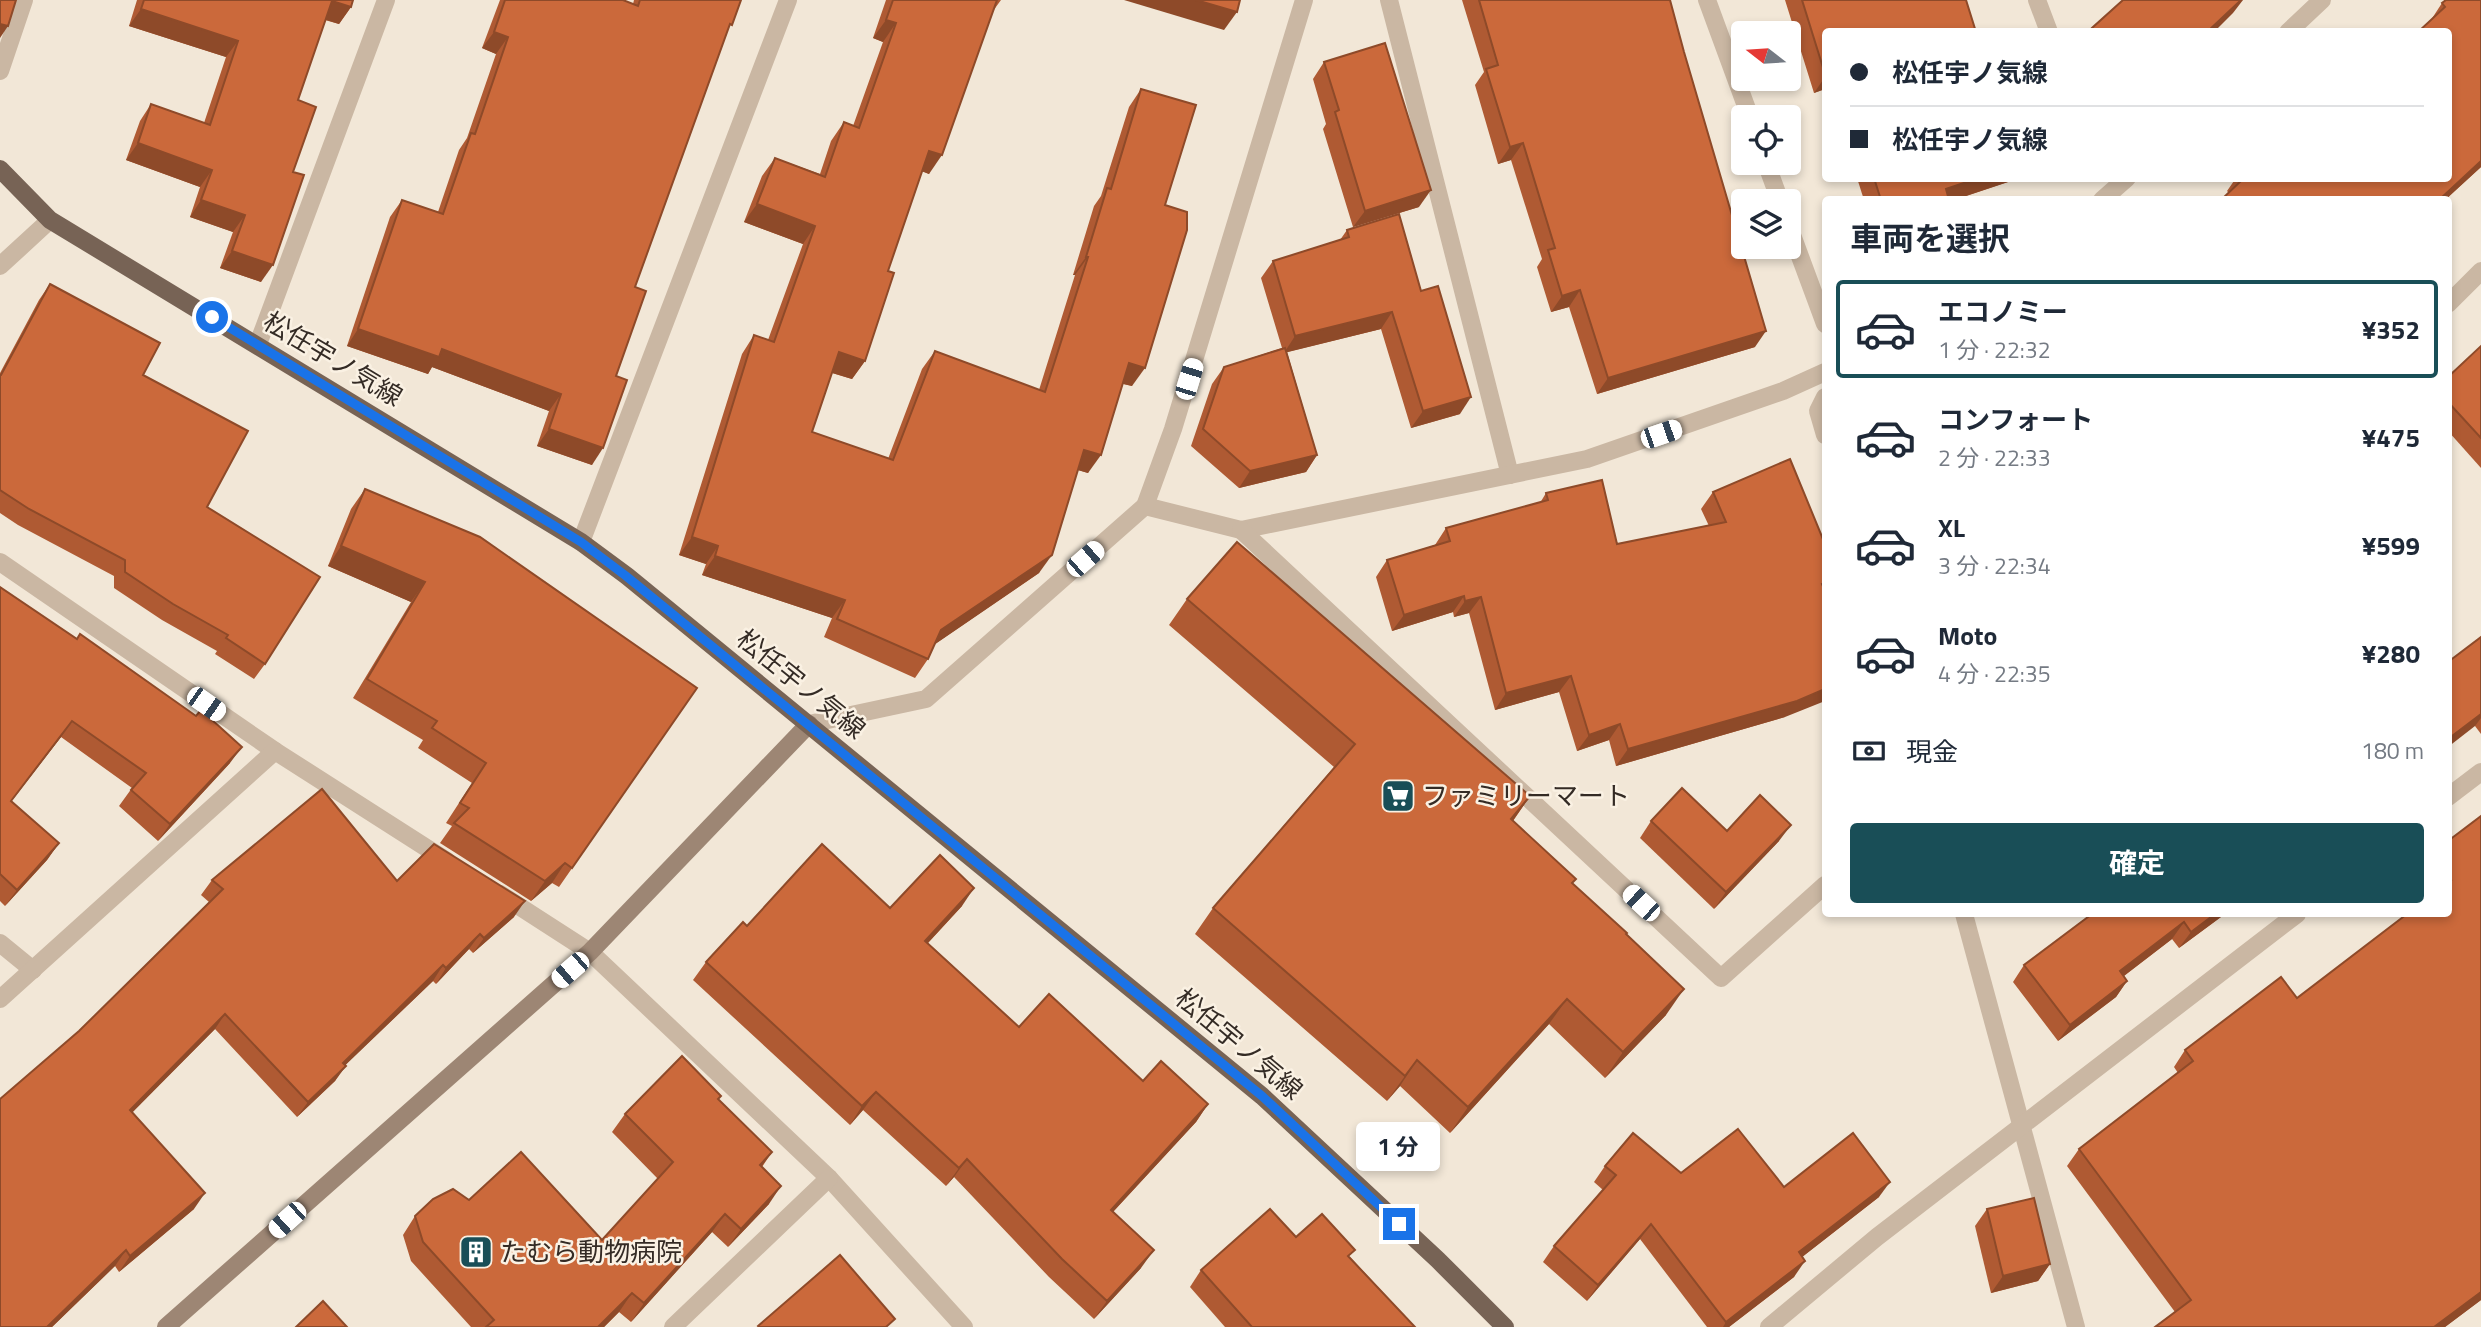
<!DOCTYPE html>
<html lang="ja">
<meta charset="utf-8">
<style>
body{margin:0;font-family:"Titillium Web","Noto Sans JP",sans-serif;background:#f2f2f3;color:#1f2937;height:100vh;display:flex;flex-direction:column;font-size:26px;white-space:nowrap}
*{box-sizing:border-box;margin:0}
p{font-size:23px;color:#747a83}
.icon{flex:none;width:38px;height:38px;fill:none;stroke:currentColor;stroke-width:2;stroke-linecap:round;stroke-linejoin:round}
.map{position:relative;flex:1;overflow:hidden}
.drawer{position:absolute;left:1822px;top:196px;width:630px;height:721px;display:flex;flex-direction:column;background:#fff;border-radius:7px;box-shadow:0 4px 10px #0003}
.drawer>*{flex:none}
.banner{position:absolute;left:1822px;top:28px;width:630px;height:154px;border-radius:7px;box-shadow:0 4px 10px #0003;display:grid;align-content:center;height:154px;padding:0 28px;background:#fff}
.needle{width:46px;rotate:287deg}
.fabs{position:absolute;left:1731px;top:21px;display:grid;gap:14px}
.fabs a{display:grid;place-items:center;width:70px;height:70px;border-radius:7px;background:#fff;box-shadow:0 4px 10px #0003;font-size:35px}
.end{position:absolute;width:32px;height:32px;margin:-16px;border:9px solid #1a73e8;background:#fff;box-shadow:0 0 0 4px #fff}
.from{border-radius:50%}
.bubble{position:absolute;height:49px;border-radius:7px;background:#fff;box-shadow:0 4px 10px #0003;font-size:23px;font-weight:700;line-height:49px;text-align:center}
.car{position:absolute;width:21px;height:42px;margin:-21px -10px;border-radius:9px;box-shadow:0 0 5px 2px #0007;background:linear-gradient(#fff 24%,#345 0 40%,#fff 0 76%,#345 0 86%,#fff 0)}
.banner b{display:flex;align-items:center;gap:24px;height:66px;font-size:26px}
.banner b+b{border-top:2px solid #e0e1e3}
.banner i{width:18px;height:18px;background:#1f2937}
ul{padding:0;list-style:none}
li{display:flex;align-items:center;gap:21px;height:98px;margin:0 14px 10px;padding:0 14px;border:4px solid transparent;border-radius:7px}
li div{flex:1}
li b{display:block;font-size:26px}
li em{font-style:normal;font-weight:700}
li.current{border-color:#194e57}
li>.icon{width:63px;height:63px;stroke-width:1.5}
h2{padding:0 28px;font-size:32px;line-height:84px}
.pay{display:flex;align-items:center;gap:18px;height:77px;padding:0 28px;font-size:26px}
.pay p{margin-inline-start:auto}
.cta{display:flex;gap:14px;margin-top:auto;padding:14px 28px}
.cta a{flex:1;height:80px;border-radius:7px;background:#194e57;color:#fff;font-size:28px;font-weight:700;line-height:80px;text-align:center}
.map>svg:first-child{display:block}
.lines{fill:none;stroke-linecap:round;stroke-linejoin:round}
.street{stroke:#cab7a3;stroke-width:18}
.secondary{stroke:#9d8674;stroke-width:18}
.primary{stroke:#776355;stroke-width:18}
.wall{fill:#af5a33}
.shaded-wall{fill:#8e4a29}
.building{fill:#cb693b;stroke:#8e4a29;stroke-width:2}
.route{stroke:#1a73e8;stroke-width:9}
.labels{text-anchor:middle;stroke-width:5;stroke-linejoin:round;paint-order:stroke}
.street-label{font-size:26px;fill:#342b25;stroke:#faf1e3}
.poi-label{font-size:26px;fill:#342b25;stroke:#faf1e3;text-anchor:start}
</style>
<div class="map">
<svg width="2481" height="1327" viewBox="0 0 2481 1327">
<rect width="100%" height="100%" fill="#f2e7d7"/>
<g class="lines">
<g class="street">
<path d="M1389,0L1510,475"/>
<path d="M1707,0L1750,117"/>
<path d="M2037,0L2049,32"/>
<path d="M2288,32L2322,0"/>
<path d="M0,71L24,0"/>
<path d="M1766,163L1780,201"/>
<path d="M2102,200L2127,178"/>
<path d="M1788,224L1825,324"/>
<path d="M0,266L50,220"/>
<path d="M2448,304L2481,271"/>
<path d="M258,344L386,0"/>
<path d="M1825,397L1818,411L1825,435"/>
<path d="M1145,506L1241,530L1587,459L1783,391L1825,372"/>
<path d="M1241,530L1721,978L1825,885"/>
<path d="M581,542L788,0"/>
<path d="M0,562L275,751"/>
<path d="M809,724L926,699L1145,506L1173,429L1304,0"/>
<path d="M2448,797L2481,772"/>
<path d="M500,894L590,952L829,1178L964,1327"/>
<path d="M1964,914L2076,1327"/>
<path d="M0,943L33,970"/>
<path d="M0,999L275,751L447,861"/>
<path d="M673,1327L829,1178"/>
<path d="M1769,1327L1877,1237L2297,914"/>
</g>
<path class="secondary" d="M166,1327L590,952L809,724"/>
<path class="primary" d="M0,169L50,220L581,542L627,576L1262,1096L1438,1260L1505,1327"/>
</g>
<g class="wall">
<path d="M137,0H353L351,7L339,24L325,20L298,100L293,172L261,282L220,268L233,232L190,217L200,187L126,160L140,121L151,104L204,123L226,57L129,26Z"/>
<path d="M500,0H623L633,4L634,0H741L727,31L635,287L616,376L592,465L537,446L549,411L432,367L428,374L347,346L390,217L402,200L438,212L459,150L467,138L496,54L482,48Z"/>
<path d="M886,0H1001L993,11L929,174L922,171L888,271L865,361L852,379L832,373L812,432L888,459L922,369L935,351L1039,390L1075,275H1073L1094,206L1101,196L1129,107L1141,89L1165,205L1132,386L1123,384L1088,473L1078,470L1039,573L935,644L928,659L915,678L824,637L832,618L702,575L706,564L679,555L742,354L754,335L768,340L803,244L744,222L762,176L775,158L820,174L831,141L844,122L853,126L883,42L873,38Z"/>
<path d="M1462,0H1670L1755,347L1597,394L1569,307L1551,312L1537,267L1542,259L1511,160L1498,164L1475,85L1484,72Z"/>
<path d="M1785,0H1966L1825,32V89L1814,93Z"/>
<path d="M2446,0H2481V167L2445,200H2221L2229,193L2227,191L2236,178H2448V32H2418L2431,20L2442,3Z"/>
<path d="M1324,62L1419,207L1353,227L1323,129L1326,124L1313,79Z"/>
<path d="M1857,178H2020L1954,200H1864Z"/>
<path d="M1347,230L1421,291L1460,414L1411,428L1381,329L1287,352L1317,455L1306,472L1239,488L1191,446L1212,384L1224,367L1282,348L1261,278L1273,261L1340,240Z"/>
<path d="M50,284L143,375L207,507L265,664L254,679L215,654L217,651L162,620L114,588V576L18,525L0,513V373L39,300Z"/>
<path d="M2481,346V468L2448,431V377Z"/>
<path d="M1790,459L1785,717L1616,766L1609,740L1577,751L1559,692L1495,710L1469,613L1454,617L1453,612L1392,631L1376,577L1387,560L1435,545L1446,528L1540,503L1546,493L1617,544L1709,526L1701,509L1713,492Z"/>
<path d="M365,489L697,688L559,887L552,883L531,901L440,843L452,826L446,823L472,783L418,748L423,740L353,698L411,602L328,566L351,509Z"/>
<path d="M0,587L230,763L158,841L119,806L132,788L61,737L11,801L59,843L47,860L5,906L0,901Z"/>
<path d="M1187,599L1530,796L1513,821L1572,884L1626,934L1666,1015L1605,1078L1549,1024L1450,1133L1400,1086L1387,1101L1195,934L1213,908L1334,767L1169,625Z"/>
<path d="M2481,637V734L2475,726Z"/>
<path d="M1651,821L1727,831L1779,841L1714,909L1640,838Z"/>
<path d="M2448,841L2481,1300L2445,1327H2155L2175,1312L2067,1166L2079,1149L2178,1073L2174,1067L2185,1050L2297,998L2448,914Z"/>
<path d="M212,880L397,881L514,917L473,953L469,949L436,984L433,981L345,1065L335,1081L297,1117L215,1029L132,1112L194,1209L119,1272L115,1266L52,1327H0L79,1031L209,902L201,895Z"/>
<path d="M962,906L928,943L1019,1027L1143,1081L1208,1104L1196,1122L1113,1212L1141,1268L1094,1319L1049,1277L954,1177L946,1186L863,1110L850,1125L693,980L706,962L747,926L890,908Z"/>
<path d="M2092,914H2225L2179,948L2172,939L2124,976L2127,981L2116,997L2058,1041L2013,982L2024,965Z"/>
<path d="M721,1096L718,1100L772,1152L762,1167L769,1204L728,1247L712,1232L631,1322L619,1312L604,1327H471L411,1261L403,1235L415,1216L469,1200L602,1240L658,1179L612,1132L625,1114Z"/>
<path d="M1605,1166L1681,1173L1784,1187L1879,1197L1802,1257L1794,1277L1729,1327H1707L1640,1239L1587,1301L1543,1262L1554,1246L1603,1190L1594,1182Z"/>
<path d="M1987,1209L2050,1264L2038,1281L1991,1293L1975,1226Z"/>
<path d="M1296,1237L1350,1257L1415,1327H1225L1190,1287L1201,1270Z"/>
</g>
<g class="shaded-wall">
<path d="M1124,0H1196L1237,12L1224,30Z"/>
<path d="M2241,0H2243L2233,13L2214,32H2207Z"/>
<path d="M332,1L351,7L339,24L320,18Z"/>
<path d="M141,9L238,41L226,57L129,26Z"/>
<path d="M886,20L896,23L883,42L873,38Z"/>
<path d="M0,24L8,26L0,38Z"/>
<path d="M494,32L508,37L496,54L482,48Z"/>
<path d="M1825,77V89L1814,93Z"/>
<path d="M138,143L212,170L200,187L126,160Z"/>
<path d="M1523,143L1511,160L1498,164L1510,147Z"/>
<path d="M929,151L942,155L929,174L916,169Z"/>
<path d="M2481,161V167L2445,200H2439Z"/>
<path d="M1979,178H2020L1954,200H1939L1946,189Z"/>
<path d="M1431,190L1419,207L1353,227L1365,211Z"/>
<path d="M201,200L245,215L233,232L190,217Z"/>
<path d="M757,204L815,226L803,244L744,222Z"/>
<path d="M232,251L273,265L261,282L220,268Z"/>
<path d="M1086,257H1088L1075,275H1073Z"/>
<path d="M1580,290L1569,307L1551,312L1562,296Z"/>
<path d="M1392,312L1381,329L1284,353L1295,336Z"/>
<path d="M358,329L442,349L561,394L549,411L432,367L428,374L347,346Z"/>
<path d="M1766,331L1755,347L1597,394L1608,378Z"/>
<path d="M839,352L865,361L852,379L826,371Z"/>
<path d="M1129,363L1145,368L1132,386L1116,382Z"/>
<path d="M1471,397L1460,414L1411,428L1423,411Z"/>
<path d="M549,429L603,448L592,465L537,446Z"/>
<path d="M1084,450L1101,455L1088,473L1071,468Z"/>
<path d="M1317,455L1306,472L1239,488L1250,471Z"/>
<path d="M692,537L718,546L706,564L679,555Z"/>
<path d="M341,546L425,582L411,602L328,566Z"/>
<path d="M1052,555L1039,573L928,649L941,630Z"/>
<path d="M715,556L845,600L832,618L702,575Z"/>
<path d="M1464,596L1453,612L1392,631L1404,615Z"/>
<path d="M1481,597L1469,613L1454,617L1465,601Z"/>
<path d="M1571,676L1559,692L1495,710L1506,693Z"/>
<path d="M1825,689V701L1785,717L1616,766L1628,749Z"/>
<path d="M2481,714V718L2475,726L2448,747V739Z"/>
<path d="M72,721L61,737L0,816L11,801Z"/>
<path d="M1620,724L1609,740L1577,751L1589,735Z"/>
<path d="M242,747L230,763L158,841L170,824Z"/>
<path d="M1530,796L1512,822L1511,819Z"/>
<path d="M1791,825L1779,841L1714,909L1726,892Z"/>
<path d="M59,843L47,860L5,906L17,890Z"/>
<path d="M565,863L552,883L531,901L545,881Z"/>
<path d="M974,888L962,906L913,959L925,941Z"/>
<path d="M525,901L514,917L473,953L484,938Z"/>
<path d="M2215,914H2225L2179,948L2191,932Z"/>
<path d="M2184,922L2172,939L2108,988L2120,971Z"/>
<path d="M480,934L469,949L436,984L446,968Z"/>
<path d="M443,965L433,981L332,1078L343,1063Z"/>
<path d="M2127,981L2116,997L2058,1041L2070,1025Z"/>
<path d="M1684,989L1666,1015L1605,1078L1623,1052Z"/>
<path d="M1567,999L1549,1024L1450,1133L1468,1107Z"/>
<path d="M225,1014L215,1029L120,1125L130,1110Z"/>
<path d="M1417,1060L1400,1086L1387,1101L1405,1076Z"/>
<path d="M346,1066L335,1081L297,1117L308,1102Z"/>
<path d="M876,1092L863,1110L850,1125L862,1106Z"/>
<path d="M1208,1104L1196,1122L1098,1228L1111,1210Z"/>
<path d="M772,1152L759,1170L760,1165Z"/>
<path d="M967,1159L954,1177L946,1186L959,1168Z"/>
<path d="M1890,1182L1879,1197L1788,1268L1799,1252Z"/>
<path d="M781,1186L769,1204L728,1247L741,1229Z"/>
<path d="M205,1193L194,1209L119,1272L130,1256Z"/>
<path d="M725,1214L712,1232L631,1322L644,1303Z"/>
<path d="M1651,1224L1640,1239L1587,1301L1598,1285Z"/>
<path d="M126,1250L115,1266L52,1327H47Z"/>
<path d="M1154,1250L1141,1268L1094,1319L1107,1301Z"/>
<path d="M1805,1261L1794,1277L1729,1327H1723L1726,1322Z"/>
<path d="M2050,1264L2038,1281L1991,1293L2003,1276Z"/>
<path d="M2481,1292V1300L2445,1327H2434Z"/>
<path d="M632,1293L619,1312L604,1327H598Z"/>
</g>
<g class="building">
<path d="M0,0H16L8,26L0,24Z"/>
<path d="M144,0H353L351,7L332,1L298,100L316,107L293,172L304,175L273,265L232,251L245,215L201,200L212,170L138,143L151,104L210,125L238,41L141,9Z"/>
<path d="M505,0H623L638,6L640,0H741L732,25L730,24L635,287L646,291L616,376L627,380L603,448L549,429L561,394L442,349L439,357L358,329L402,200L443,214L471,133L475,134L508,37L494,32Z"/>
<path d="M893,0H997L942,155L929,151L888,271L894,273L865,361L839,352L812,432L893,460L935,351L1045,392L1088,257H1086L1107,188L1111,189L1141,89L1196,105L1165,205L1187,212V230L1145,368L1129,363L1101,455L1084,450L1052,555L941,630L928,659L837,619L845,600L715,556L718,546L692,537L754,335L774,342L815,226L757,204L775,158L825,177L844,122L859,128L896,23L886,20Z"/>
<path d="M1196,0H1240L1237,12Z"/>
<path d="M1479,0H1670L1684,52L1766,331L1608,378L1580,290L1562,296L1548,250L1555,248L1523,143L1510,147L1486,69L1498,65Z"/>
<path d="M1802,0H1966L1976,32H1825V74Z"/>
<path d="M2123,0H2241L2207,32H2095L2092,28Z"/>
<path d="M2446,0H2481V161L2439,200H2221L2243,179L2242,178H2448V32H2418L2445,7L2442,3Z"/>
<path d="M1385,43L1431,190L1365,211L1335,112L1339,110L1324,62Z"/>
<path d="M1874,178H1979L1946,189L1949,200H1881Z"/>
<path d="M1399,214L1421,291L1438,286L1471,397L1423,411L1392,312L1295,336L1273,261L1349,237L1347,230Z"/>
<path d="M50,284L160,343L143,375L248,431L207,507L320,577L265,664L226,638L228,635L173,604L125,572V560L29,509L0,490V375H1Z"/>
<path d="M2481,346V438L2448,402V377Z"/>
<path d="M1285,348L1317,455L1250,471L1203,429L1224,367Z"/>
<path d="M1790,459L1825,544V583L1822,584L1825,591V689L1797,701L1628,749L1620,724L1589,735L1571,676L1506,693L1481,597L1465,601L1464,596L1404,615L1387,560L1450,541L1446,528L1548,500L1546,493L1602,480L1617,544L1726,522L1713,492Z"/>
<path d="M365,489L480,537L697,688L572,868L565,863L545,881L454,823L469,808L460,803L486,763L432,728L437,721L367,679L425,582L341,546Z"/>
<path d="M1237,542L1530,796L1511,819L1576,879L1572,883L1627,933L1626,934L1684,989L1623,1052L1567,999L1468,1107L1417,1060L1405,1076L1213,908L1355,744L1187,599Z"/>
<path d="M0,587L77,639L80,634L196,716L201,710L242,747L170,824L131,790L146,773L72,721L11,801L59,843L17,890L0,874Z"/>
<path d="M2481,637V714L2448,739V662Z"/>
<path d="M1682,788L1727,831L1760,795L1791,825L1726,892L1651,821Z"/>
<path d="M322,789L397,881L434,844L525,901L484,938L480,934L446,968L443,965L343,1063L346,1066L308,1102L225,1014L130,1110L205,1193L130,1256L126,1250L47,1327H0V1099L79,1031L223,889L212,880Z"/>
<path d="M2481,816V1292L2434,1327H2155L2191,1300L2079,1149L2193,1061L2185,1050L2281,977L2297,998L2407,914H2448V882L2451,880L2448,877V841Z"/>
<path d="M822,844L890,908L940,855L974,888L925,941L1019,1027L1049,994L1143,1081L1161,1061L1208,1104L1111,1210L1154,1250L1107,1301L1062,1259L967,1159L959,1168L876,1092L862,1106L706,962L743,922L747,926Z"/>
<path d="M2092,914H2215L2191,932L2184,922L2120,971L2127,981L2070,1025L2024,965Z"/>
<path d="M682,1056L721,1096L718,1099L772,1152L760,1165L781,1186L741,1229L725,1214L644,1303L632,1293L598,1327H486L494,1320L423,1242L415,1216L433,1199L453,1189L469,1200L521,1152L602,1240L673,1162L625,1114Z"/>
<path d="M1738,1129L1784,1187L1853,1133L1890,1182L1799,1252L1805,1261L1726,1322L1651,1224L1598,1285L1554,1246L1616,1175L1605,1166L1633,1133L1681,1173Z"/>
<path d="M2034,1198L2050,1264L2003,1276L1987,1209Z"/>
<path d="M1270,1209L1296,1237L1322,1214L1355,1250L1348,1256L1415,1327H1252L1201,1270Z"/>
<path d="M840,1255L895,1319L886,1327H759L758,1326Z"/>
<path d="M323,1301L347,1327H296Z"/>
</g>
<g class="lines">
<path class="route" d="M212,317L581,542L626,576L1262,1096L1399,1224"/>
</g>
<defs>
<symbol id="supermarket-square" viewBox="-11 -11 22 22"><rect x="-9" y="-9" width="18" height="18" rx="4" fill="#194e57" stroke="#faf1e3"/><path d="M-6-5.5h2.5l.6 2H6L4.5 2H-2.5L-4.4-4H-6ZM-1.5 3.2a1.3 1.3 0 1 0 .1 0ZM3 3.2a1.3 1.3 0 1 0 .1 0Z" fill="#fff"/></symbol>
<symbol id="building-square" viewBox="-11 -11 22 22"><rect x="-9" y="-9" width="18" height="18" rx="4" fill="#194e57" stroke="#faf1e3"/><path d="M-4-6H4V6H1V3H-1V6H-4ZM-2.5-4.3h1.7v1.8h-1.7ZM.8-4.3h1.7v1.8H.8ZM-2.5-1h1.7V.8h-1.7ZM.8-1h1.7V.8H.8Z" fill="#fff"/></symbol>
</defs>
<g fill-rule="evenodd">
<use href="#supermarket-square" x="1379" y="777" width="38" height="38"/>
<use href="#building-square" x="457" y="1233" width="38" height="38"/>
</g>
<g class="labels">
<g class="street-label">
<text transform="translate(333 359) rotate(31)" y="9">松任宇ノ気線</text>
<text transform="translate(801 684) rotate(39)" y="9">松任宇ノ気線</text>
<text transform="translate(1239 1044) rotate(40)" y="9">松任宇ノ気線</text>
</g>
<g class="poi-label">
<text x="1422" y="805">ファミリーマート</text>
<text x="500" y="1261">たむら動物病院</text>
</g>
</g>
</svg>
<div class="fabs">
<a><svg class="needle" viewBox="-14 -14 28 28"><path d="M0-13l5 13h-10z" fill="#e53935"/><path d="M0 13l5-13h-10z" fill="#747a83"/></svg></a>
<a><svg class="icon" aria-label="locate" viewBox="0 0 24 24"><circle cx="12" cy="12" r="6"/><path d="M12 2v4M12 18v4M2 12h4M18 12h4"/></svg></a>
<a><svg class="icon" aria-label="layers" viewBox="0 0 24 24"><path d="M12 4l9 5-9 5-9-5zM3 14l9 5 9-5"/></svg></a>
</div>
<i class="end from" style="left:212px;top:317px"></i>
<i class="end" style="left:1399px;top:1224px"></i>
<div class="bubble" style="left:1356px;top:1122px;width:84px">1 分</div>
<i class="car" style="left:1189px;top:379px;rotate:17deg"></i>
<i class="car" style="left:1661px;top:434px;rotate:71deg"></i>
<i class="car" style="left:1085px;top:559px;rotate:49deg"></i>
<i class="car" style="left:206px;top:704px;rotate:125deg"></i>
<i class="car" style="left:1641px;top:903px;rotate:313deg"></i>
<i class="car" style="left:570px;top:970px;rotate:229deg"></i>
<i class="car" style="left:287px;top:1220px;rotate:228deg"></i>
<div class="banner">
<b><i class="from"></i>松任宇ノ気線</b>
<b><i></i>松任宇ノ気線</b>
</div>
<section class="drawer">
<h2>車両を選択</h2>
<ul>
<li class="current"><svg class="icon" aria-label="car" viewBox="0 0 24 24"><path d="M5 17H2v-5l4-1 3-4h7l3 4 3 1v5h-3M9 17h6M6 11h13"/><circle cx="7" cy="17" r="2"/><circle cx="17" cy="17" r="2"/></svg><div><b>エコノミー</b><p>1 分 · 22:32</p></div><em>¥352</em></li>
<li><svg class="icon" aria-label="car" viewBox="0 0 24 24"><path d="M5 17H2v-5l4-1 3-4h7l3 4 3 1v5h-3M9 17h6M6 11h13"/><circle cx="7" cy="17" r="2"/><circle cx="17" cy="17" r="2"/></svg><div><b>コンフォート</b><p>2 分 · 22:33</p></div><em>¥475</em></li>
<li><svg class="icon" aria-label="car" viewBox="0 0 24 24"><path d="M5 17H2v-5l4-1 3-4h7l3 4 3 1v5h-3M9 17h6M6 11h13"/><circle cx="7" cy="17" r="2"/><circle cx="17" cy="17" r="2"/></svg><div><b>XL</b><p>3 分 · 22:34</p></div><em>¥599</em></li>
<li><svg class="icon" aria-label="car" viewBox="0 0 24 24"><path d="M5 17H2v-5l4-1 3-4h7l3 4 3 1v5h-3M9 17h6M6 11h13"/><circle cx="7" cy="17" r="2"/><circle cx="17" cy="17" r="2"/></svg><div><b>Moto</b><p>4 分 · 22:35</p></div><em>¥280</em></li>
</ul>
<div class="pay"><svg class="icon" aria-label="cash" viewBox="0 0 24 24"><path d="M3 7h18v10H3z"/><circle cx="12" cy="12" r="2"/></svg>現金<p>180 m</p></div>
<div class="cta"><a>確定</a></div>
</section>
</div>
